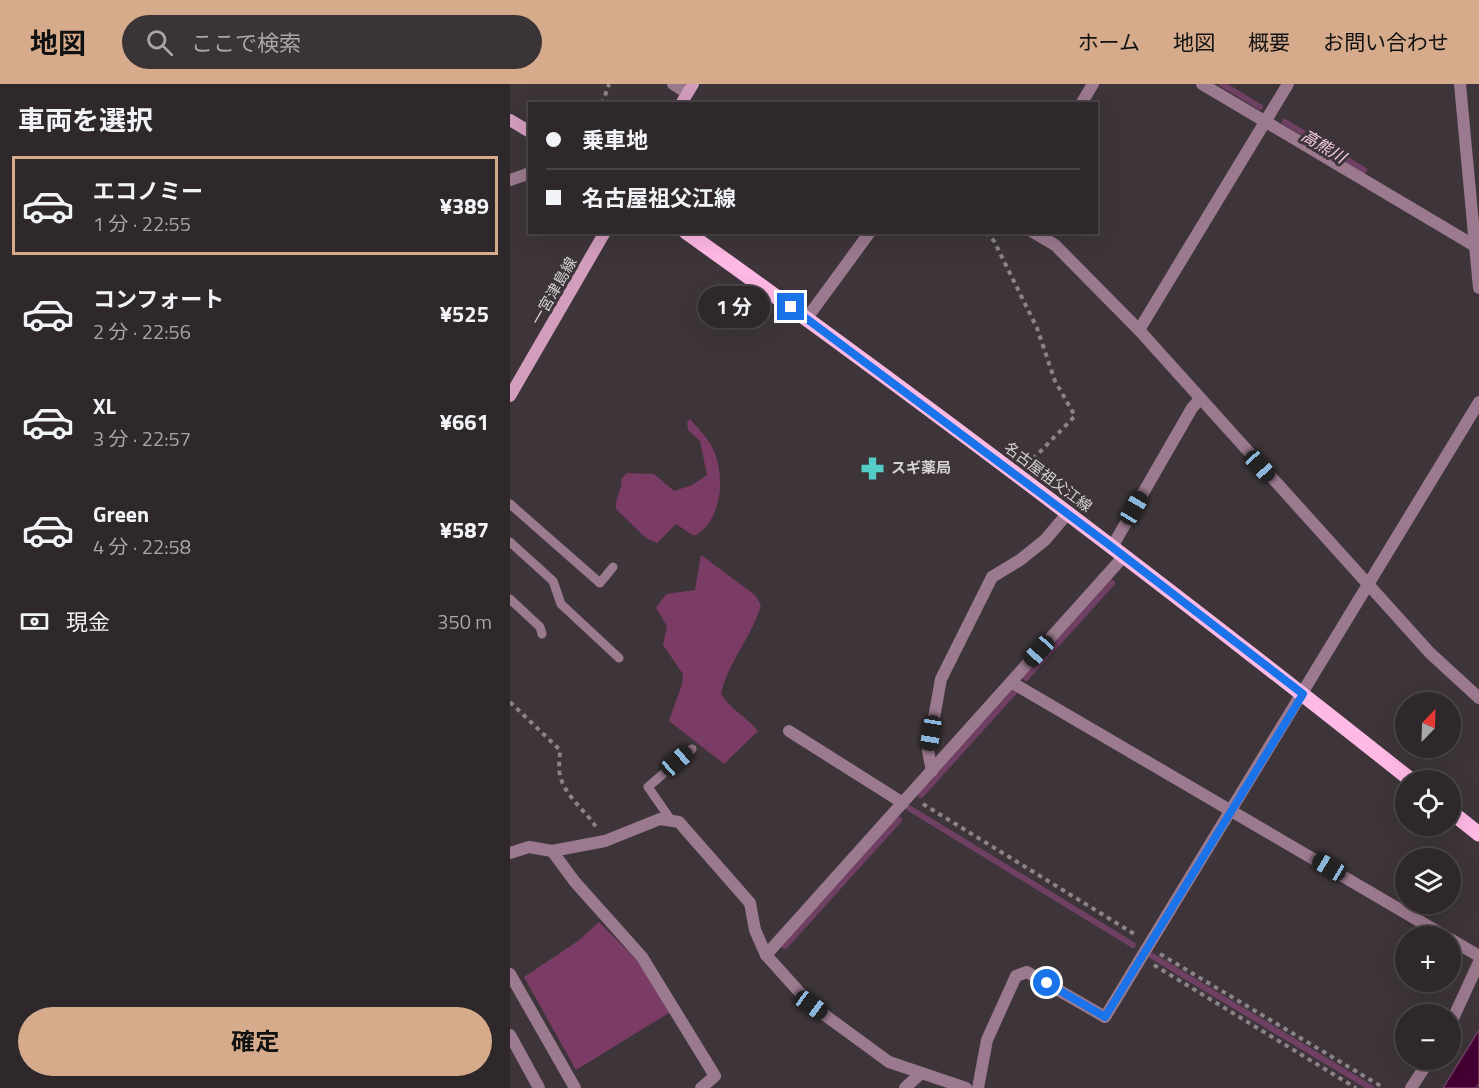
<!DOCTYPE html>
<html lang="ja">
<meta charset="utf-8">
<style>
body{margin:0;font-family:"Titillium Web","Noto Sans JP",sans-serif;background:#3a3437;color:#f1f3f6;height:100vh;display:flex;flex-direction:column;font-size:22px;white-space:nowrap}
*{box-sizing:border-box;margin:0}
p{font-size:20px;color:#a7a6a9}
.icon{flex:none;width:33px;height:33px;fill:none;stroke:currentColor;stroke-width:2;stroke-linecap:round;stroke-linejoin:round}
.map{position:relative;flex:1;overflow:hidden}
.drawer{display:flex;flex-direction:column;background:#2e282b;width:510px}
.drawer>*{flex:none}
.guide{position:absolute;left:18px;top:18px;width:570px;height:132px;border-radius:0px;box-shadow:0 6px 24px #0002,0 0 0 2px #494447;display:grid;align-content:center;height:132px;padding:0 18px;background:#2e282b}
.needle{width:39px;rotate:23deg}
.buttons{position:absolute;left:885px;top:608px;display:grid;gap:12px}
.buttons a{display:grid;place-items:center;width:66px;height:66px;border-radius:50%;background:#2e282b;box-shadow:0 6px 24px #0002,0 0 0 2px #494447;font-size:30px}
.end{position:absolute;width:27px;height:27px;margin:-14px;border:8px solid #1a73e8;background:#fff;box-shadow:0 0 0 3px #fff}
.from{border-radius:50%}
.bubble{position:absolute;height:42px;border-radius:21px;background:#2e282b;box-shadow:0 6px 24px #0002,0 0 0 2px #494447;font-size:20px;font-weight:700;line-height:42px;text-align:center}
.car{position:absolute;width:18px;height:36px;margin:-18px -9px;border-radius:8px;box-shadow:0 0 4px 2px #0007;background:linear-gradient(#222 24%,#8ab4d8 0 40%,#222 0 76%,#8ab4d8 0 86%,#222 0)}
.guide b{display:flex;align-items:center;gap:21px;height:57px;font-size:22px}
.guide b+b{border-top:2px solid #494447}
.guide i{width:15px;height:15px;background:#f1f3f6}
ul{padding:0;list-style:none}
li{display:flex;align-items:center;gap:18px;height:99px;margin:0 12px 9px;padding:0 6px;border:3px solid transparent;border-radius:0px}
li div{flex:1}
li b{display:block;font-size:22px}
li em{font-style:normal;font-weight:700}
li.current{border-color:#d6ab8b}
li>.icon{width:54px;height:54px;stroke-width:1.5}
h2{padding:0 18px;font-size:27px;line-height:72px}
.pay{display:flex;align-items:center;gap:15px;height:66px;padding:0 18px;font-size:22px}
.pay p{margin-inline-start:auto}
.button{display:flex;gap:12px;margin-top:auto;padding:12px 18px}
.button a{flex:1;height:69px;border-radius:36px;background:#d6ab8b;color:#111;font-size:24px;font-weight:700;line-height:69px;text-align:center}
header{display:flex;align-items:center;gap:36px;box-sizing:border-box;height:84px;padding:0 30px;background:#d6ab8b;color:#111}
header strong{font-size:28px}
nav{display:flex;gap:33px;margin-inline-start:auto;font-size:21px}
.search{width:420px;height:54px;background:#3a3437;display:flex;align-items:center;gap:15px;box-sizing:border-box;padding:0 21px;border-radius:33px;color:#a7a6a9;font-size:22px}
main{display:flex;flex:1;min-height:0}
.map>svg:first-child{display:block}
.green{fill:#7a3b65}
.water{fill:#403;stroke:#703f64;stroke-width:1.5}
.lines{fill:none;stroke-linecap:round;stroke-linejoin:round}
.stream{stroke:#703f64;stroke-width:6}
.path{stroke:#8a8387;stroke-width:4;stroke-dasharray:4.5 4.5;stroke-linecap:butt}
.service{stroke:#9b798e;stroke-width:9}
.minor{stroke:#9b798e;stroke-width:12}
.tertiary{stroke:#9b798e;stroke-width:12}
.secondary{stroke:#d39dbe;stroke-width:12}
.primary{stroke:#feb9e4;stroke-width:15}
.route{stroke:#1a73e8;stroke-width:8}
.labels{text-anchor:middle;stroke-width:6;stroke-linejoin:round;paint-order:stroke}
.street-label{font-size:15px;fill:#d7d2d5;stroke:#3d3539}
.poi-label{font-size:15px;font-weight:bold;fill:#d7d2d5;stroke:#3d3539;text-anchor:start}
.water-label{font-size:16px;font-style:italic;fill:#fcd2eb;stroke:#3d3539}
</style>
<header>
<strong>地図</strong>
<div class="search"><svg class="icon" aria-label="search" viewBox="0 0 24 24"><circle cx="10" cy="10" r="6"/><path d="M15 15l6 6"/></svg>ここで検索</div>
<nav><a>ホーム</a><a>地図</a><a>概要</a><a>お問い合わせ</a></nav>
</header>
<main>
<section class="drawer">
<h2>車両を選択</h2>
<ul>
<li class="current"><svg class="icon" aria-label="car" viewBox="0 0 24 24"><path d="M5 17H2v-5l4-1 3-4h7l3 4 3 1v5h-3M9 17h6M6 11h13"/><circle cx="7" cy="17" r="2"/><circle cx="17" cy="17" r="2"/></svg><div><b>エコノミー</b><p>1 分 · 22:55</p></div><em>¥389</em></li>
<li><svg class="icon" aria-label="car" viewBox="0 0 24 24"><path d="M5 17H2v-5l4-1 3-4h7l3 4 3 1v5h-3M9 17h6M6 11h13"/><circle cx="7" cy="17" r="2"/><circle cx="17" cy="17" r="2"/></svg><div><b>コンフォート</b><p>2 分 · 22:56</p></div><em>¥525</em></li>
<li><svg class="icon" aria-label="car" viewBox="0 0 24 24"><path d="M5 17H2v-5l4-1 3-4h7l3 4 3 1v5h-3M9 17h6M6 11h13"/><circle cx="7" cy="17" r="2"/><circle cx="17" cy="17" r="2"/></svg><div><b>XL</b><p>3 分 · 22:57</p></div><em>¥661</em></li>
<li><svg class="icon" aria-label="car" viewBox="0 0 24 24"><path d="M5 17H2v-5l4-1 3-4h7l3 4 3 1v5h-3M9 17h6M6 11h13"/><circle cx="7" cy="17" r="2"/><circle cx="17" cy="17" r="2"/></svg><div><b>Green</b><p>4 分 · 22:58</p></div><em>¥587</em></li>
</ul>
<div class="pay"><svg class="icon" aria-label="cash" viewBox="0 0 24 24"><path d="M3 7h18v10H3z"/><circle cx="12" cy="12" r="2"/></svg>現金<p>350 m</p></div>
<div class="button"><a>確定</a></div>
</section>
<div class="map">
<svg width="969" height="1004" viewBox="0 0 969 1004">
<rect width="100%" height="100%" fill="#3d3539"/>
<g class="green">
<path d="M180,335C187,343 196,352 201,361C216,388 214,436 184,452L166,440L147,459L136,454L106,425C105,413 113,405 111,395L117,389L144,390L164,407L182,401L197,391L190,357L178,346L177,338Z"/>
<path d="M191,471L245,511L251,521C242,553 218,578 211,610C223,628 235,631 248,647L214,680L159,637L172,600L173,590L153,561L157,542L146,524L156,510L185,506Z"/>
<path d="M89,838L125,874L162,927L66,986L14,893L68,857Z"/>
</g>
<path class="water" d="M969,946V1000L966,1004H933Z"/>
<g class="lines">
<g class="stream">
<path d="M712,0L750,23"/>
<path d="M775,38L854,86"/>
<path d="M516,594L602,499"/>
<path d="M411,711L505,607"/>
<path d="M399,724L623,861"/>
<path d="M275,862L389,736"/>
<path d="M642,872L861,1004"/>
</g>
<g class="path">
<path d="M92,20L99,0"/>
<path d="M476,148L484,157L527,244L545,297L565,332L520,378"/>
<path d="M0,618L50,666C50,674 48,683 50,691C54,711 75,726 86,743"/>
<path d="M413,720L626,851"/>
<path d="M650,870L874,1004"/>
<path d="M644,881L846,1004"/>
</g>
<g class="service">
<path d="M0,420L90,499L103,483"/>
<path d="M0,458L43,497L51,520L109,574"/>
<path d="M0,515L30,543L32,550"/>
<path d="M161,736L138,703L182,665"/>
</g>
<g class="minor">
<path d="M163,0L177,9"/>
<path d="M692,0L965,162"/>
<path d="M950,0L969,204"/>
<path d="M571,20L583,0"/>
<path d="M0,96L20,89"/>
<path d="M629,246L778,0"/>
<path d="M602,463L682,324L690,315"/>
<path d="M501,598L935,852"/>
<path d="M279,647L393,719"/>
<path d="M422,687L418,667L431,595L482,493L510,476L535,456L557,430"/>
<path d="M42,767L65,798L132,873L205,992L191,1004"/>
<path d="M0,769L19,763L42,767L95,757L150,735L169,738L240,819L245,846L256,871L301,921L379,978L456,1004"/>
<path d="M940,855L969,872"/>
<path d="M256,871L614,472"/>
<path d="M940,941L969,878"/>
<path d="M0,951L29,1004"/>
<path d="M395,1004L411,989"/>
<path d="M468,1004L477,956L506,892L517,888L595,933L969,318"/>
<path d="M901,1004L920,975"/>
</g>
<g class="tertiary">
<path d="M523,148L545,161L629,246L920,569L969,614"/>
<path d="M297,234L360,148"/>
<path d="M0,890L65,1004"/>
</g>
<g class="secondary">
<path d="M171,20L183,0"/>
<path d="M0,36L20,48"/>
<path d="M0,312L95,148"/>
</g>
<g class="primary">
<path d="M176,148C423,324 664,508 901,696"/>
<path d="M940,727L969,750"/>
</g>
</g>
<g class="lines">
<path class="route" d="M281,223L602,463L793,610L595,933L537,899"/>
</g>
<defs>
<symbol id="pharmacy-bare" viewBox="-9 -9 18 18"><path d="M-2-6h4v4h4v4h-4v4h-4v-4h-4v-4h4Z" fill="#54cdc8" stroke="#3d3539" stroke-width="2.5" paint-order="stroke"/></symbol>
</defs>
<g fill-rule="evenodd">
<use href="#pharmacy-bare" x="346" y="368" width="33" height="33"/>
</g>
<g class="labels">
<g class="street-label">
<text transform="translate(44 207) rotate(-60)" y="5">一宮津島線</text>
<text transform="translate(538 393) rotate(37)" y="5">名古屋祖父江線</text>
</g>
<g class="poi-label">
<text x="381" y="389">スギ薬局</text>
</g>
<g class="water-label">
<text transform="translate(814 62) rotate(31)" y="6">高熊川</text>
</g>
</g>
</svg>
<div class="buttons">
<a><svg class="needle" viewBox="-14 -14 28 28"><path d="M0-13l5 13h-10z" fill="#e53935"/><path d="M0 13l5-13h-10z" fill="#a7a6a9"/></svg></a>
<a><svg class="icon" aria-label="locate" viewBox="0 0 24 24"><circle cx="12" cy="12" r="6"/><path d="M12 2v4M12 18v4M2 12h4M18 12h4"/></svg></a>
<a><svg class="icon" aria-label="layers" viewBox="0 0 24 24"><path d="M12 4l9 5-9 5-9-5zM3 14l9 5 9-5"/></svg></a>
<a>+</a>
<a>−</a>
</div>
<i class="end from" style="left:537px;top:899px"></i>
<i class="end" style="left:281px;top:223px"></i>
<div class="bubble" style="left:188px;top:202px;width:72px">1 分</div>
<i class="car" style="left:750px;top:382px;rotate:138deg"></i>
<i class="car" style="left:624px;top:424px;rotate:30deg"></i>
<i class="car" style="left:529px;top:567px;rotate:222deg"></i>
<i class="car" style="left:421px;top:649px;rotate:189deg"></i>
<i class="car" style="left:167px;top:677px;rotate:49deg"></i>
<i class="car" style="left:819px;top:783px;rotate:301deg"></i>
<i class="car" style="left:301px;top:921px;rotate:126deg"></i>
<div class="guide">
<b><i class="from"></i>乗車地</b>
<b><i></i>名古屋祖父江線</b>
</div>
</div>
</main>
